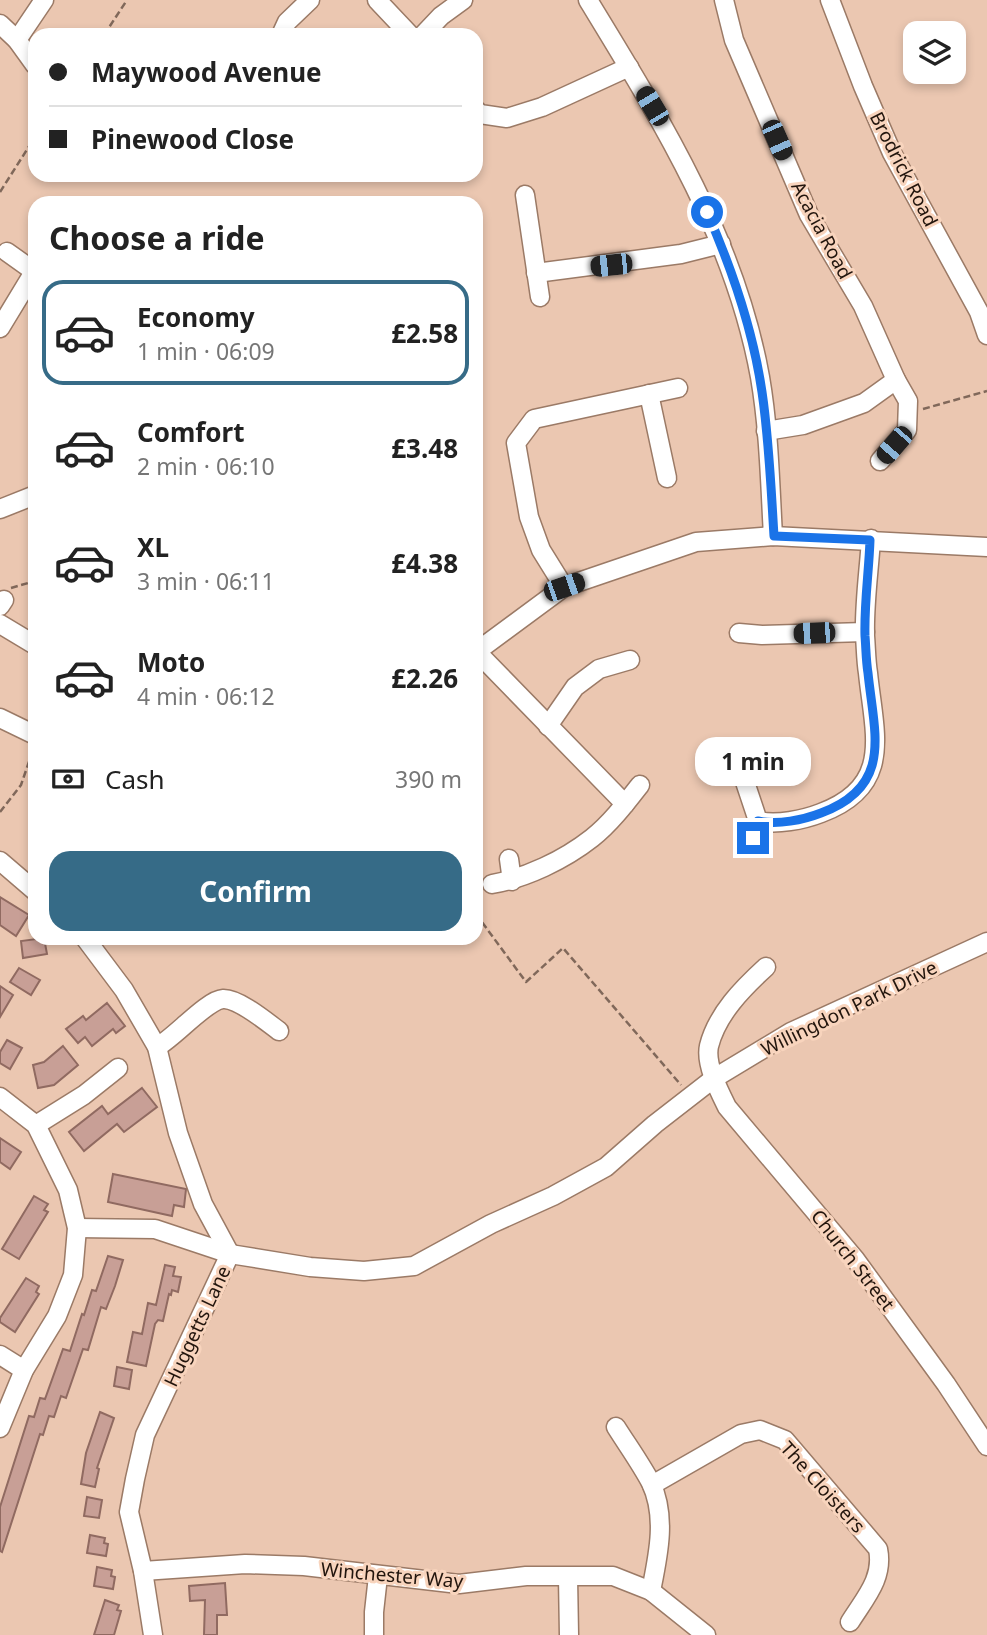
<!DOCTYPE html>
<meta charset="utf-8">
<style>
body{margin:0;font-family:"Noto Sans",sans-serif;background:#f6f6f6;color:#222;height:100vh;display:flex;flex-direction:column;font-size:26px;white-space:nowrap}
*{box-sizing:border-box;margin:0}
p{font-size:23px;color:#767676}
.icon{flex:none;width:38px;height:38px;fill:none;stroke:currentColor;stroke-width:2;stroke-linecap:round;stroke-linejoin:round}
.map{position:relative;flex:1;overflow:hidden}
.sheet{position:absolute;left:28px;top:196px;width:455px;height:749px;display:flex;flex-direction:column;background:#fff;border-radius:21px;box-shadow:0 4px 10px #0003}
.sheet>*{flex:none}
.top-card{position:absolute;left:28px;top:28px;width:455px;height:154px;border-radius:21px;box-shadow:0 4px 10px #0003;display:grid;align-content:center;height:154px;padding:0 21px;background:#fff}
.fabs{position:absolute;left:903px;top:21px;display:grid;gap:14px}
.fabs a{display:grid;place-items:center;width:63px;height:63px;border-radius:14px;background:#fff;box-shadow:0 4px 10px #0003;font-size:35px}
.end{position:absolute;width:32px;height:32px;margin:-16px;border:9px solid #1a73e8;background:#fff;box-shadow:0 0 0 4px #fff}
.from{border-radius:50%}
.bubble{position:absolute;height:49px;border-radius:21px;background:#fff;box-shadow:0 4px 10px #0003;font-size:23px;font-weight:700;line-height:49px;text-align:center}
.car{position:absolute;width:21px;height:42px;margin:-21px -10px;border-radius:9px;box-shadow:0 0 5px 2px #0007;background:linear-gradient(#222 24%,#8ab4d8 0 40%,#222 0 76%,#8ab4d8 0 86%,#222 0)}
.top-card b{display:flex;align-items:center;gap:24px;height:66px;font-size:26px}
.top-card b+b{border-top:2px solid #e0e0e0}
.top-card i{width:18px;height:18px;background:#222}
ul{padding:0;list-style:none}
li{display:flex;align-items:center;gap:21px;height:105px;margin:0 14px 10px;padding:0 7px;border:4px solid transparent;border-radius:21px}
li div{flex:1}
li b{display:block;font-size:26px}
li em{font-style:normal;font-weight:700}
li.selected{border-color:#366b87}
li>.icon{width:63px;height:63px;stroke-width:1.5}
h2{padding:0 21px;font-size:32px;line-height:84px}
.pay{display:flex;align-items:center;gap:18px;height:77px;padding:0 21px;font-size:26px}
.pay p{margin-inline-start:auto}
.button{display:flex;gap:14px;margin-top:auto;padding:14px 21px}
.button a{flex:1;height:80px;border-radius:21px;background:#366b87;color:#fff;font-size:28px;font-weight:700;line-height:80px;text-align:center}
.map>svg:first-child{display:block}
.building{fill:#c89f96;stroke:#906a61;stroke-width:2}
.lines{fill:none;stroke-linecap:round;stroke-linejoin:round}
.minor-casing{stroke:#9b7a66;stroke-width:21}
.path{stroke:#80685a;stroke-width:2.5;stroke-dasharray:7 3.5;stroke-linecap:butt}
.minor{stroke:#fff;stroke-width:18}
.route{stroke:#1a73e8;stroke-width:9}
.labels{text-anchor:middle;stroke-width:6;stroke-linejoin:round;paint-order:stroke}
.street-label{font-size:19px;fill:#22150d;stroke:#f8d4bd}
</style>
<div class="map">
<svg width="987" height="1635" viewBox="0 0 987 1635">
<rect width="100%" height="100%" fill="#ebc7b1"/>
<g class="building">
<path d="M0,897L29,915L16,936L0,925Z"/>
<path d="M44,938L47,954L23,958L21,941Z"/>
<path d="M19,968L40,980L31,995L10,982Z"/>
<path d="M0,986L13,995L0,1017Z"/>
<path d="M107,1003L125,1026L116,1033L113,1029L92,1046L85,1037L78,1043L66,1029L83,1016L86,1020Z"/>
<path d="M7,1040L22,1048L10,1069L0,1063V1052Z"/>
<path d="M63,1046L78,1065L54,1085L38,1088L33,1065L44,1062Z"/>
<path d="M142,1088L157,1107L124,1132L117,1124L84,1151L69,1132L102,1106L108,1114Z"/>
<path d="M0,1138L21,1152L10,1169L0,1162Z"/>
<path d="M113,1174L186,1189L184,1207L174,1205L172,1216L108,1202Z"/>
<path d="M34,1196L48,1204L44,1210L48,1212L19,1259L2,1249Z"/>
<path d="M108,1256L123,1260L115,1286L106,1309L101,1307L88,1350L83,1349L66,1398L61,1396L54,1417L49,1416L43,1435L40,1434L2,1552L0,1551V1507L29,1416L34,1417L40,1398L45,1399L63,1349L70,1351L82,1314L84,1315L92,1290L96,1291Z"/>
<path d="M165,1265L175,1267L173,1276L181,1277L178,1292L172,1290L171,1295L169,1294L163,1321L158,1320L155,1324L146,1366L127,1362L133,1332L142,1334L148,1303L156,1305Z"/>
<path d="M26,1278L39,1286L36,1292L39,1294L15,1332L0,1322V1318Z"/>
<path d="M117,1367L132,1370L129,1389L114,1386Z"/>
<path d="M100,1412L114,1418L97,1468L99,1469L95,1487L81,1484L86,1453Z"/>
<path d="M87,1497L102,1500L99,1518L84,1516Z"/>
<path d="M90,1535L105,1538L104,1543L108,1544L106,1556L87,1553Z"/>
<path d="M97,1567L112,1570L111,1576L115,1577L113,1589L94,1586Z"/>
<path d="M225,1583L227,1615H217V1635H204L205,1600L190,1601L189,1586Z"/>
<path d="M105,1600L119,1605L117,1610L121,1611L114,1635H94Z"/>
</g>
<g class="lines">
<defs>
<g id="minor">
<path d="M377,0L410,35"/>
<path d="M588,0C660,118 735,238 760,377C769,429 770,483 773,536"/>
<path d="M724,0L734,40L809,215L863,306L896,380L908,401L907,430L880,461"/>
<path d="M830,0L863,86L892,153L979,312L987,335"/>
<path d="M0,24L17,40L35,65"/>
<path d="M281,35L287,22L310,0"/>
<path d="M423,35L441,16L463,0"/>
<path d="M17,40L44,0"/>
<path d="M476,110L480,114L507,118L542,107L629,67"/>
<path d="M525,195L540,297"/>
<path d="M7,252L35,272"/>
<path d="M536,273L681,254L721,244"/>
<path d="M0,328L34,272"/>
<path d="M649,394L667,478"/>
<path d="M766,431L803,425L864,403L896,380"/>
<path d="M0,509L35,495"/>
<path d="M564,587L541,550L529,517L516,443L534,419L678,388"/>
<path d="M0,606L4,600"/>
<path d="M0,624L35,645"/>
<path d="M739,633L762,635L865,632"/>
<path d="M476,651L625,804"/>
<path d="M476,652L564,587L696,542L773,536L987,547"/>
<path d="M0,718L35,735"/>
<path d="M548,726L575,687L599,669L630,660"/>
<path d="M745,782L758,821C777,825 803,820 821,813C894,786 874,733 868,673C866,661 866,648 865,636C864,604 869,571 871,539"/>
<path d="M509,859L512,881"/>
<path d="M0,861L35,891"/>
<path d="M492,884C526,878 564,860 592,838C610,824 626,803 640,785"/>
<path d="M85,938L124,990L157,1047L178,1133L203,1204L230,1254"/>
<path d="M766,967C743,988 717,1014 709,1046C705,1064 719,1091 727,1107L855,1259L946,1384L987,1446"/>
<path d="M157,1047C175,1037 207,1000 223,999C238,998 267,1022 279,1031"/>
<path d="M0,1097L36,1125L68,1190L77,1228L73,1275L57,1316L24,1370L0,1428"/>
<path d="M36,1125L84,1095L118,1068"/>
<path d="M77,1228L155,1229L230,1254L310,1267L364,1271L414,1266L491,1224L553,1196L606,1167L655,1124L713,1079L791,1032L987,942"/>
<path d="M0,1355L24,1370"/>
<path d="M616,1427C628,1446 641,1464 651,1483C667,1517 658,1556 651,1591"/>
<path d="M652,1485L741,1434L760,1430L785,1440L878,1549C884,1578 865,1598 850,1622"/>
<path d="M143,1571L245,1564L304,1566L459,1584L526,1576H613L651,1591L706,1635"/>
<path d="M568,1577L569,1635"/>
<path d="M153,1635L143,1571L129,1512L135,1479L145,1435L230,1254"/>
<path d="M374,1635V1612L378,1576"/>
</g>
</defs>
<use href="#minor" class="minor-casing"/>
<g class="path">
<path d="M104,35L127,0"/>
<path d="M0,192L35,137"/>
<path d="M923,409L987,391"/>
<path d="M11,588L35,581"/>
<path d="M0,812L21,785L33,750"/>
<path d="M476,914L526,982L563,948L681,1085"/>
</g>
<use href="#minor" class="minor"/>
</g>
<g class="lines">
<path class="route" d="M707,212C732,269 753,330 762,392C769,439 771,488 774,536L870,540C869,571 864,604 865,636C866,648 866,661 868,673C874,733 894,786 821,813C803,820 778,825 758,821L753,838"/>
</g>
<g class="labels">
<g class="street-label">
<text transform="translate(904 169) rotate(63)" y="7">Brodrick Road</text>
<text transform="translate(822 230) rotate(62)" y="7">Acacia Road</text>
<text transform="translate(849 1008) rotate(-26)" y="7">Willingdon Park Drive</text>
<text transform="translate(853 1260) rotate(52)" y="7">Church Street</text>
<text transform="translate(197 1326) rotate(-65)" y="7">Huggetts Lane</text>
<text transform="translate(823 1487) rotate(48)" y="7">The Cloisters</text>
<text transform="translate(392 1575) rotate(5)" y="7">Winchester Way</text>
</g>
</g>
</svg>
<div class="fabs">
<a><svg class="icon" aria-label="layers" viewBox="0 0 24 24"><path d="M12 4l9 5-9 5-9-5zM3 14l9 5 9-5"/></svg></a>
</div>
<i class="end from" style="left:707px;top:212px"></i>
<i class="end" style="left:753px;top:838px"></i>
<div class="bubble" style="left:695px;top:737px;width:116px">1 min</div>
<i class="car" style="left:652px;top:106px;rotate:329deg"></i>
<i class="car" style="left:777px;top:140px;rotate:156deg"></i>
<i class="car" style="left:611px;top:265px;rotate:264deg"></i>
<i class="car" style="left:894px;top:445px;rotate:221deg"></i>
<i class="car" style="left:564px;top:587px;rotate:71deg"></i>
<i class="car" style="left:814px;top:633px;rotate:268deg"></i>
<div class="top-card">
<b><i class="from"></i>Maywood Avenue</b>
<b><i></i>Pinewood Close</b>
</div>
<section class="sheet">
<h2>Choose a ride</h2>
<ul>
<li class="selected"><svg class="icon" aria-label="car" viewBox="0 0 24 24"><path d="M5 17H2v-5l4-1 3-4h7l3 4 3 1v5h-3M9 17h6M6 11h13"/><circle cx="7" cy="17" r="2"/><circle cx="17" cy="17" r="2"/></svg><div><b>Economy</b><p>1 min · 06:09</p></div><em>£2.58</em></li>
<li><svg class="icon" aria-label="car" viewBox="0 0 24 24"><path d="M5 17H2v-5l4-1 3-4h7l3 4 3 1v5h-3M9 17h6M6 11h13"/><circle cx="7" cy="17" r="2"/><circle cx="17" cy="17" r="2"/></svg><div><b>Comfort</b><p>2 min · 06:10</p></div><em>£3.48</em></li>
<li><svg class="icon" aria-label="car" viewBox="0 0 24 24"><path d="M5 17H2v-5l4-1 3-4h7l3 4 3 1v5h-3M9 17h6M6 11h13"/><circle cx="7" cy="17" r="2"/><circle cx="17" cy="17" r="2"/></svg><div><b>XL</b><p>3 min · 06:11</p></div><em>£4.38</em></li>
<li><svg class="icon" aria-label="car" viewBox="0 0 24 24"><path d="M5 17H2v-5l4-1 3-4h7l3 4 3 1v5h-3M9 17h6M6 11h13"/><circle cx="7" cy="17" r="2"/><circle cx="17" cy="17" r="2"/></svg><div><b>Moto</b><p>4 min · 06:12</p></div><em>£2.26</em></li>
</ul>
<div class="pay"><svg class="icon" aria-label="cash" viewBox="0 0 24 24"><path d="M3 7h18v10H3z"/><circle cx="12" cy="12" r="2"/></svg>Cash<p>390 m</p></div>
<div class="button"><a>Confirm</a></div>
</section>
</div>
